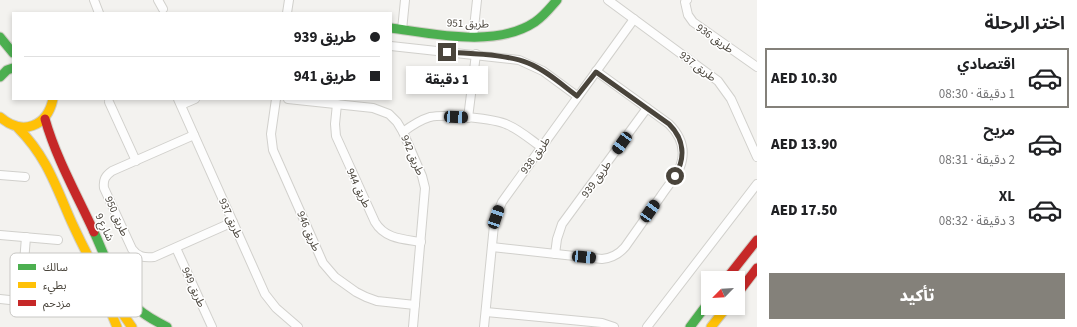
<!DOCTYPE html>
<html lang="ar">
<meta charset="utf-8">
<style>
body{margin:0;font-family:"Source Sans 3","Noto Sans Arabic",sans-serif;background:#f6f6f6;color:#202124;direction:rtl;height:100vh;display:flex;flex-direction:column;font-size:15px;white-space:nowrap}
*{box-sizing:border-box;margin:0}
p{font-size:13px;color:#757577}
.icon{flex:none;width:22px;height:22px;fill:none;stroke:currentColor;stroke-width:2;stroke-linecap:round;stroke-linejoin:round}
.map{position:relative;flex:1;overflow:hidden;direction:ltr}
.side{display:flex;flex-direction:column;background:#fff;width:320px}
.side>*{flex:none}
.hud{position:absolute;left:12px;top:12px;width:380px;height:88px;border-radius:0px;box-shadow:0 2px 6px #0003;direction:rtl;display:grid;align-content:center;height:88px;padding:0 12px;background:#fff}
.needle{width:26px;rotate:246deg}
.controls{position:absolute;left:701px;top:271px;display:grid;gap:8px}
.controls a{display:grid;place-items:center;width:44px;height:44px;border-radius:0px;background:#fff;box-shadow:0 2px 6px #0003;font-size:20px}
.end{position:absolute;width:18px;height:18px;margin:-9px;border:5px solid #49443b;background:#fff;box-shadow:0 0 0 2px #fff}
.from{border-radius:50%}
.bubble{position:absolute;height:28px;border-radius:0px;background:#fff;box-shadow:0 2px 6px #0003;font-size:13px;font-weight:800;line-height:28px;text-align:center;direction:rtl}
.car{position:absolute;width:12px;height:24px;margin:-12px -6px;border-radius:5px;box-shadow:0 0 3px 1px #0007;background:linear-gradient(#222 24%,#8ab4d8 0 40%,#222 0 76%,#8ab4d8 0 86%,#222 0)}
.hud b{display:flex;align-items:center;gap:14px;height:38px;font-size:15px}
.hud b+b{border-top:1px solid #e0e0e0}
.hud i{width:10px;height:10px;background:#202124}
ul{padding:0;list-style:none}
li{display:flex;align-items:center;gap:12px;height:60px;margin:0 8px 6px;padding:0 4px;border:2px solid transparent;border-radius:0px}
li div{flex:1}
li b{display:block;font-size:15px}
li em{font-style:normal;font-weight:800}
li.current{border-color:#84817a}
li>.icon{width:36px;height:36px;stroke-width:1.5}
h2{padding:0 12px;font-size:18px;line-height:48px}
.button{display:flex;gap:8px;margin-top:auto;padding:8px 12px}
.button a{flex:1;height:46px;border-radius:0px;background:#84817a;color:#fff;font-size:16px;font-weight:800;line-height:46px;text-align:center}
main{display:flex;flex:1;min-height:0}
.map>svg:first-child{display:block}
.lines{fill:none;stroke-linecap:round;stroke-linejoin:round}
.street-casing{stroke:#d1d0cc;stroke-width:10}
.fast-casing{stroke:#d1cfc7;stroke-width:11}
.slow-casing{stroke:#d1cfc7;stroke-width:11}
.jam-casing{stroke:#d1cfc7;stroke-width:11}
.street{stroke:#fdfdfd;stroke-width:8}
.fast{stroke:#4caf50;stroke-width:9}
.slow{stroke:#ffc107;stroke-width:9}
.jam{stroke:#c62828;stroke-width:9}
.route{stroke:#49443b;stroke-width:5}
.labels{text-anchor:middle;stroke-width:3;stroke-linejoin:round;paint-order:stroke}
.street-label{font-size:11px;fill:#49443b;stroke:#fff}
.key{fill:#fff;stroke:#c8c7c4;stroke-width:1}
.key-label{font-size:11px;fill:#49443b}
</style>
<main>
<section class="side">
<h2>اختر الرحلة</h2>
<ul>
<li class="current"><svg class="icon" aria-label="car" viewBox="0 0 24 24"><path d="M5 17H2v-5l4-1 3-4h7l3 4 3 1v5h-3M9 17h6M6 11h13"/><circle cx="7" cy="17" r="2"/><circle cx="17" cy="17" r="2"/></svg><div><b>اقتصادي</b><p>1 دقيقة · 08:30</p></div><em>AED 10.30</em></li>
<li><svg class="icon" aria-label="car" viewBox="0 0 24 24"><path d="M5 17H2v-5l4-1 3-4h7l3 4 3 1v5h-3M9 17h6M6 11h13"/><circle cx="7" cy="17" r="2"/><circle cx="17" cy="17" r="2"/></svg><div><b>مريح</b><p>2 دقيقة · 08:31</p></div><em>AED 13.90</em></li>
<li><svg class="icon" aria-label="car" viewBox="0 0 24 24"><path d="M5 17H2v-5l4-1 3-4h7l3 4 3 1v5h-3M9 17h6M6 11h13"/><circle cx="7" cy="17" r="2"/><circle cx="17" cy="17" r="2"/></svg><div><b>XL</b><p>3 دقيقة · 08:32</p></div><em>AED 17.50</em></li>
</ul>
<div class="button"><a>تأكيد</a></div>
</section>
<div class="map">
<svg width="757" height="327" viewBox="0 0 757 327">
<rect width="100%" height="100%" fill="#f3f2ef"/>
<g class="lines">
<defs>
<g id="street">
<path d="M94,0L99,13"/>
<path d="M158,0L163,9"/>
<path d="M608,0L718,81L731,99L757,157"/>
<path d="M687,0L685,2L688,15L693,22L757,67"/>
<path d="M287,13L289,0"/>
<path d="M402,30L405,0"/>
<path d="M473,37L477,0"/>
<path d="M391,46L519,60L543,71L577,96"/>
<path d="M178,99L265,294L276,308L298,327"/>
<path d="M276,99L271,134L273,150L323,263L335,277L356,292L366,297L377,301L415,305"/>
<path d="M288,99L373,108L389,114L397,122L403,132L422,176L425,188L413,327"/>
<path d="M109,102L136,161"/>
<path d="M337,104L335,124L336,136L375,222C385,239 403,239 421,242"/>
<path d="M181,105L195,99"/>
<path d="M468,118L476,54"/>
<path d="M403,132C411,126 420,120 430,117C445,114 494,118 508,125C520,130 531,140 541,147"/>
<path d="M194,135L112,171C105,176 103,180 104,188L132,249C138,257 144,258 154,257L233,222"/>
<path d="M0,175L25,177"/>
<path d="M0,235L58,240"/>
<path d="M492,247L602,259C612,258 619,254 625,247C637,230 649,213 661,196C668,185 680,173 682,160C685,145 679,134 669,124L596,71"/>
<path d="M176,248L212,327"/>
<path d="M555,254L557,239L562,224L647,108"/>
<path d="M0,299L75,307"/>
<path d="M21,301L26,237"/>
<path d="M486,312L602,323L614,327"/>
<path d="M484,327L494,225L496,217L502,202L634,19"/>
<path d="M647,327L757,184"/>
</g>
<g id="fast">
<path d="M391,28C435,34 496,48 535,22C544,16 550,8 557,0"/>
<path d="M0,37L13,53"/>
<path d="M0,77L7,70L13,68"/>
<path d="M94,232C106,258 116,290 138,309C147,317 157,322 167,327"/>
<path d="M690,327L708,303"/>
</g>
<g id="slow">
<path d="M0,117C22,136 47,127 53,99"/>
<path d="M18,128C47,157 56,187 72,223C89,260 108,295 132,327"/>
<path d="M105,298L117,327"/>
<path d="M711,327L726,308"/>
</g>
<g id="jam">
<path d="M45,119C56,158 77,195 94,232"/>
<path d="M727,278L757,240"/>
<path d="M738,293L757,268"/>
</g>
</defs>
<use href="#street" class="street-casing"/>
<use href="#fast" class="fast-casing"/>
<use href="#slow" class="slow-casing"/>
<use href="#jam" class="jam-casing"/>
<use href="#street" class="street"/>
<use href="#fast" class="fast"/>
<use href="#slow" class="slow"/>
<use href="#jam" class="jam"/>
</g>
<g class="lines">
<path class="route" d="M447,52C471,54 506,54 528,63C546,70 562,85 577,96L596,72L669,124C684,139 686,157 675,176"/>
</g>
<g class="labels">
<g class="street-label">
<text transform="translate(468 23) rotate(2)" y="4">طريق 951</text>
<text transform="translate(715 38) rotate(35)" y="4">طريق 936</text>
<text transform="translate(698 66) rotate(37)" y="4">طريق 937</text>
<text transform="translate(413 155) rotate(67)" y="4">طريق 942</text>
<text transform="translate(535 155) rotate(-54)" y="4">طريق 938</text>
<text transform="translate(596 179) rotate(-54)" y="4">طريق 939</text>
<text transform="translate(359 188) rotate(65)" y="4">طريق 944</text>
<text transform="translate(117 216) rotate(66)" y="4">طريق 950</text>
<text transform="translate(231 218) rotate(66)" y="4">طريق 937</text>
<text transform="translate(105 227) rotate(65)" y="4">شارع 9</text>
<text transform="translate(309 231) rotate(67)" y="4">طريق 946</text>
<text transform="translate(194 287) rotate(66)" y="4">طريق 949</text>
</g>
</g>
<rect x="10" y="253" width="132" height="64" rx="6" class="key"/>
<rect x="18" y="264" width="18" height="6" fill="#4caf50"/>
<rect x="18" y="282" width="18" height="6" fill="#ffc107"/>
<rect x="18" y="300" width="18" height="6" fill="#c62828"/>
<g class="key-label">
<text x="43" y="271">سالك</text>
<text x="43" y="289">بطيء</text>
<text x="43" y="307">مزدحم</text>
</g>
</svg>
<div class="controls">
<a><svg class="needle" viewBox="-14 -14 28 28"><path d="M0-13l5 13h-10z" fill="#e53935"/><path d="M0 13l5-13h-10z" fill="#757577"/></svg></a>
</div>
<i class="end from" style="left:675px;top:176px"></i>
<i class="end" style="left:447px;top:52px"></i>
<div class="bubble" style="left:406px;top:66px;width:82px">1 دقيقة</div>
<i class="car" style="left:456px;top:117px;rotate:93deg"></i>
<i class="car" style="left:622px;top:143px;rotate:216deg"></i>
<i class="car" style="left:650px;top:211px;rotate:35deg"></i>
<i class="car" style="left:496px;top:217px;rotate:19deg"></i>
<i class="car" style="left:584px;top:257px;rotate:95deg"></i>
<div class="hud">
<b><i class="from"></i>طريق 939</b>
<b><i></i>طريق 941</b>
</div>
</div>
</main>
